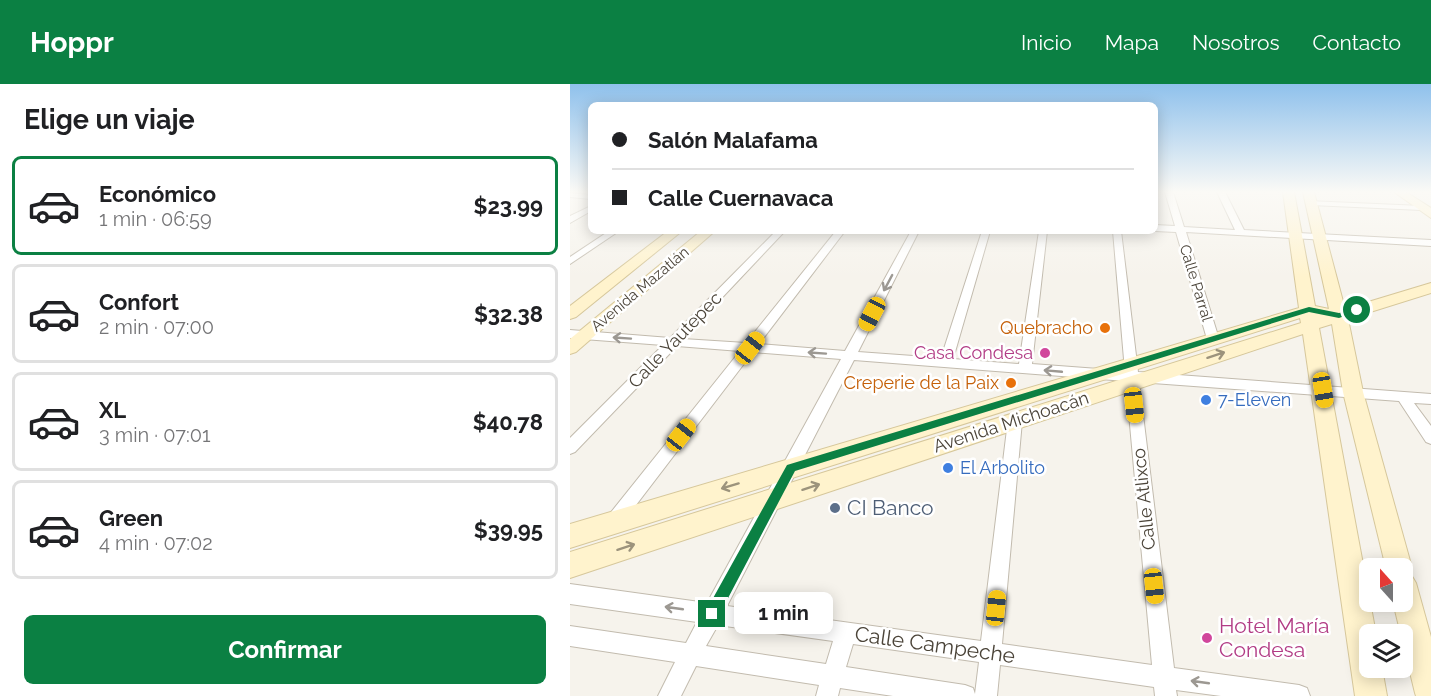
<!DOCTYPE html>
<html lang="es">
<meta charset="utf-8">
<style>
body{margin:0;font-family:Raleway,sans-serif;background:#f2f2f2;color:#202124;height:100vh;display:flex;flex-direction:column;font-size:22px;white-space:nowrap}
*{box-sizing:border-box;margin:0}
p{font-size:20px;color:#757577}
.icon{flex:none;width:33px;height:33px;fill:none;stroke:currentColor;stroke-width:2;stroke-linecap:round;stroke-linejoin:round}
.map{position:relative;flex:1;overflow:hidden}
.side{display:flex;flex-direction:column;background:#fff;width:570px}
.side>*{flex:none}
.banner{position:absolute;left:18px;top:18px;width:570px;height:132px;border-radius:9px;box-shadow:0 3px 15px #0003;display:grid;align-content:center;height:132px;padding:0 24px;background:#fff}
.needle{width:39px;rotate:339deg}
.fabs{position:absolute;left:789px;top:474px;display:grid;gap:12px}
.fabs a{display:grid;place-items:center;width:54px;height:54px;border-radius:9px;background:#fff;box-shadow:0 3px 15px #0003;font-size:30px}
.end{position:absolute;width:27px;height:27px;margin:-14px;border:8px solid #0b8043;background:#fff;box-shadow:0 0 0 3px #fff}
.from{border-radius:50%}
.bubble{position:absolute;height:42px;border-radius:9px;background:#fff;box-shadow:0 3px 15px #0003;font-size:20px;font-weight:700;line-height:42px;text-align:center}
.car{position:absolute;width:18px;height:36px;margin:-18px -9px;border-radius:8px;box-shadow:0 0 4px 2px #0007;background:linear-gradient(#f5c518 24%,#345 0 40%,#f5c518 0 76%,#345 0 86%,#f5c518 0)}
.banner b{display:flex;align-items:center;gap:21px;height:57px;font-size:22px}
.banner b+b{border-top:2px solid #e0e0e0}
.banner i{width:15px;height:15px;background:#202124}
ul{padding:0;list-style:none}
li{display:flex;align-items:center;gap:18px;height:99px;margin:0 12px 9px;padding:0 12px;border:3px solid #e0e0e0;border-radius:9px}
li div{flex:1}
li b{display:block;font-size:22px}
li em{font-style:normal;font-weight:700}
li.current{border-color:#0b8043}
li>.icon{width:54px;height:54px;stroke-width:1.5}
h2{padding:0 24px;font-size:27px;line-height:72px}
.cta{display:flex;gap:12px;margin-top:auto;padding:12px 24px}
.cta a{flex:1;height:69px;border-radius:9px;background:#0b8043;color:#fff;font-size:24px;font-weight:700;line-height:69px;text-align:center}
header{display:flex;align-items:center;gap:36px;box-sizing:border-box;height:84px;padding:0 30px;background:#0b8043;color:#fff}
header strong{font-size:28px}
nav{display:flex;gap:33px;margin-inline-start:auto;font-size:21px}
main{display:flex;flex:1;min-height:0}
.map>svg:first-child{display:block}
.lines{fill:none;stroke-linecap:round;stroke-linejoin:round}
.street-casing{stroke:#c2bbae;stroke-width:2}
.secondary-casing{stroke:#d6c79b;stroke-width:2}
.street{fill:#fff;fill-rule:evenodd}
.secondary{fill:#fff3cd;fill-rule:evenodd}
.oneway{stroke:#9c9892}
.oneway2{stroke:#9c937c}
.route{fill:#0b8043}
.food-dot{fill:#e8710a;stroke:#fff;stroke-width:2}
.hotel-dot{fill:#d1479c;stroke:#fff;stroke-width:2}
.shop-dot{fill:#3f7fe0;stroke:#fff;stroke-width:2}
.service-dot{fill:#5c6f8a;stroke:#fff;stroke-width:2}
.labels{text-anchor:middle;stroke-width:5;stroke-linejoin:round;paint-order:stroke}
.far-street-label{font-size:15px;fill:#4b4439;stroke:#fff}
.food-label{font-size:18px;fill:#c56008;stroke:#fff;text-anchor:end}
.street-label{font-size:18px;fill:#4b4439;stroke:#fff}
.hotel-label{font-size:18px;fill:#b23c85;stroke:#fff;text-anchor:end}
.shop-label{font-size:18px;fill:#366cbe;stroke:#fff;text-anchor:start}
.near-service-label{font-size:21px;fill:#4e5e75;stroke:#fff;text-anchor:start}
.near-hotel-label{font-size:21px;fill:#b23c85;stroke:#fff;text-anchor:start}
.near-street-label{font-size:21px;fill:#4b4439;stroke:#fff}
</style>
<header>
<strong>Hoppr</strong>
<nav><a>Inicio</a><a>Mapa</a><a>Nosotros</a><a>Contacto</a></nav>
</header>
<main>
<section class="side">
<h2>Elige un viaje</h2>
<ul>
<li class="current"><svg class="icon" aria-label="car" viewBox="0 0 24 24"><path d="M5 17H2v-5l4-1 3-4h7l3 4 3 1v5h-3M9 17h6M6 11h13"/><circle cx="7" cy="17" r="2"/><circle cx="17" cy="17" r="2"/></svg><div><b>Económico</b><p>1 min · 06:59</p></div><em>$23.99</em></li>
<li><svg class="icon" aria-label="car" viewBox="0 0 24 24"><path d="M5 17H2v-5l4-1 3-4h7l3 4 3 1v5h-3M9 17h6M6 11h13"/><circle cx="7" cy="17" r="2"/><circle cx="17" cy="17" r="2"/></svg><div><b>Confort</b><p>2 min · 07:00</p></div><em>$32.38</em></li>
<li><svg class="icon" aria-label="car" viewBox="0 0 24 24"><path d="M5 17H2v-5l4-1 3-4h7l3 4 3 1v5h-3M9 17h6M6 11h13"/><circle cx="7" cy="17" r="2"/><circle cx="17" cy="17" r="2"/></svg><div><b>XL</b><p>3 min · 07:01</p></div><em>$40.78</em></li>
<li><svg class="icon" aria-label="car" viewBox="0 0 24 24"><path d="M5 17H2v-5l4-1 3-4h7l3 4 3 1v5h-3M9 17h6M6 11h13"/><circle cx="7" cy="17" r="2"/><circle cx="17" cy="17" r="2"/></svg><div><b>Green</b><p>4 min · 07:02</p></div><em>$39.95</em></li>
</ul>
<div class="cta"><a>Confirmar</a></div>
</section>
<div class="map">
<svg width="861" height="612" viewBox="0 0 861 612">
<rect width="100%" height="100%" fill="#f6f3ec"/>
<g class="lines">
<defs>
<g id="street">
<path d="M595,108H603L614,143L665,146L647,108H655L674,146L861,156V162L616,148L649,255L643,259L637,255L606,148L585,147V141L605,142Z"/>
<path d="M0,109L21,111V115L0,113Z"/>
<path d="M738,117L852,122L856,124L852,126L741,121L737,119Z"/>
<path d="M21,122V127L0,139V132Z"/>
<path d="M39,147H49L0,180V173Z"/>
<path d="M206,147H215L113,255L176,259L266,147H275L189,260L275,267L341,147H349L288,268L371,274L412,147H420L383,275L449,280L469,147H477L462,280L555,287L543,147H551L568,288L861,310V320L844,319L861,342V360L856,358L829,317L569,298L604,584L729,601L737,604L740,612H651L606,606L607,612H585L584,603L430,581L427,612H323L270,604L268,612H246L249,601L126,582L111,612H88L105,578L0,562V542L116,559L127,538L0,520V500L137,519L271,275L183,268L50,442L44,445L38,442L35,437L38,432L170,267L107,262L5,368L0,370V354L93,261L0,254V246L100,254ZM284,276L556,297L582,581L432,560L452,337L450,333H440L438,337L411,557L157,522ZM148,541L263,557L256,580L136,562ZM283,560L409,578L405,610L403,604L395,601L276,583Z"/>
</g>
<g id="secondary">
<path d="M713,108H724L745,222L759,225L733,108H744L775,225L861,199V209L778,235L793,308L842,484L840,489L846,499L861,553V612H846L845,609L823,518H832V484H816L773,308L762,240L749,244L806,550H800V584H812L817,612H785L733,250L0,494V468L731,239L730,234L0,464V440L729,224Z"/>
<path d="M824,108H836L861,124V134Z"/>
<path d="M98,147H112L6,233L0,235V222Z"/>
<path d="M131,147H145L6,268L0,270V255Z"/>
</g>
</defs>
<use href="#street" class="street-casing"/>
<use href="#secondary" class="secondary-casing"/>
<use href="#street" class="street"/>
<use href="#secondary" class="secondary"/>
</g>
<defs><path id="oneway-shaft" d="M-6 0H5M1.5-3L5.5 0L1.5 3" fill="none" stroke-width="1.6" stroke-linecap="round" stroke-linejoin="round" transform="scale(1.5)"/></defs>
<g class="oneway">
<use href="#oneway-shaft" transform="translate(318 199) rotate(118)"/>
<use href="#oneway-shaft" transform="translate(52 254) rotate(-176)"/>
<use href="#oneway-shaft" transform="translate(247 269) rotate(-176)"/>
<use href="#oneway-shaft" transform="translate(483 287) rotate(-175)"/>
<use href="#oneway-shaft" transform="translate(104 524) rotate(-172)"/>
<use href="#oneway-shaft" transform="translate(630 598) rotate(-172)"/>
</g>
<g class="oneway2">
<use href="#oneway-shaft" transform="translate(646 271) rotate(-18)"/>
<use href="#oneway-shaft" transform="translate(160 402) rotate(163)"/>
<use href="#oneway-shaft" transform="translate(241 403) rotate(-18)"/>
<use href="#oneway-shaft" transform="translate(56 463) rotate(-18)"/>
</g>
<linearGradient id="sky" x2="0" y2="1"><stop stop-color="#8fc1ec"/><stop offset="0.56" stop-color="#fbfaf6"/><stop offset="1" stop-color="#fbfaf6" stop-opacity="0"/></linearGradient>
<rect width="861" height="193" fill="url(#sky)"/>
<path class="route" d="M739,223L769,229L787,224L791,226L769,234L739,228L225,387L147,535L142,537L137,535L135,530L137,525L217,381Z"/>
<g class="food-dot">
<circle cx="535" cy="244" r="6"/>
<circle cx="441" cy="299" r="6"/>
</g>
<g class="hotel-dot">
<circle cx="475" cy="269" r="6"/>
<circle cx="637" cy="554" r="6"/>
</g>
<g class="shop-dot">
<circle cx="636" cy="316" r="6"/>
<circle cx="378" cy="384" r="6"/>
</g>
<circle class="service-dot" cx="265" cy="424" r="6"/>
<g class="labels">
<g class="far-street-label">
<text transform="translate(626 199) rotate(73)" y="5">Calle Parral</text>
<text transform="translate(70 205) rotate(-40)" y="5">Avenida Mazatlán</text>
</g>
<g class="food-label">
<text x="523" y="250">Quebracho</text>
<text x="429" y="305">Creperie de la Paix</text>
</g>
<g class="street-label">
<text transform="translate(105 256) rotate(-46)" y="6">Calle Yautepec</text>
<text transform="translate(441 338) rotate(-18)" y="6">Avenida Michoacán</text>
<text transform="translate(574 415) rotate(-96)" y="6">Calle Atlixco</text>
</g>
<g class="hotel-label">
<text x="463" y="275">Casa Condesa</text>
</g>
<g class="shop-label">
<text x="648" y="322">7-Eleven</text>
<text x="390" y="390">El Arbolito</text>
</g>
<g class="near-service-label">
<text x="277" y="431">CI Banco</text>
</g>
<g class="near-hotel-label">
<text x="649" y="549">Hotel María<tspan x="649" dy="24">Condesa</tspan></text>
</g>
<g class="near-street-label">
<text transform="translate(365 561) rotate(8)" y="7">Calle Campeche</text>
</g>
</g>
</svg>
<div class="fabs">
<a><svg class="needle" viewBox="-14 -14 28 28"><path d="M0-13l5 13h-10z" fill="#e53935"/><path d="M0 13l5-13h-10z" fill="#757577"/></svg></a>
<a><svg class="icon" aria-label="layers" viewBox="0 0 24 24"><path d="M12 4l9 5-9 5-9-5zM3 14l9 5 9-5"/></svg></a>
</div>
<i class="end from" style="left:787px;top:226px"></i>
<i class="end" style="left:142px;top:530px"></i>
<div class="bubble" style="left:164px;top:508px;width:99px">1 min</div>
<i class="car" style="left:302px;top:230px;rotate:208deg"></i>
<i class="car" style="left:180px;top:264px;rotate:38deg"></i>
<i class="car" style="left:753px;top:306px;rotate:171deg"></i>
<i class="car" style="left:564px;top:321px;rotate:174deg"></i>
<i class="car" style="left:111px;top:351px;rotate:38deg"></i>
<i class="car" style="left:584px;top:502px;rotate:174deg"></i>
<i class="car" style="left:426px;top:524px;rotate:6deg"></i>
<div class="banner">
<b><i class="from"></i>Salón Malafama</b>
<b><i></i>Calle Cuernavaca</b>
</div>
</div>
</main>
